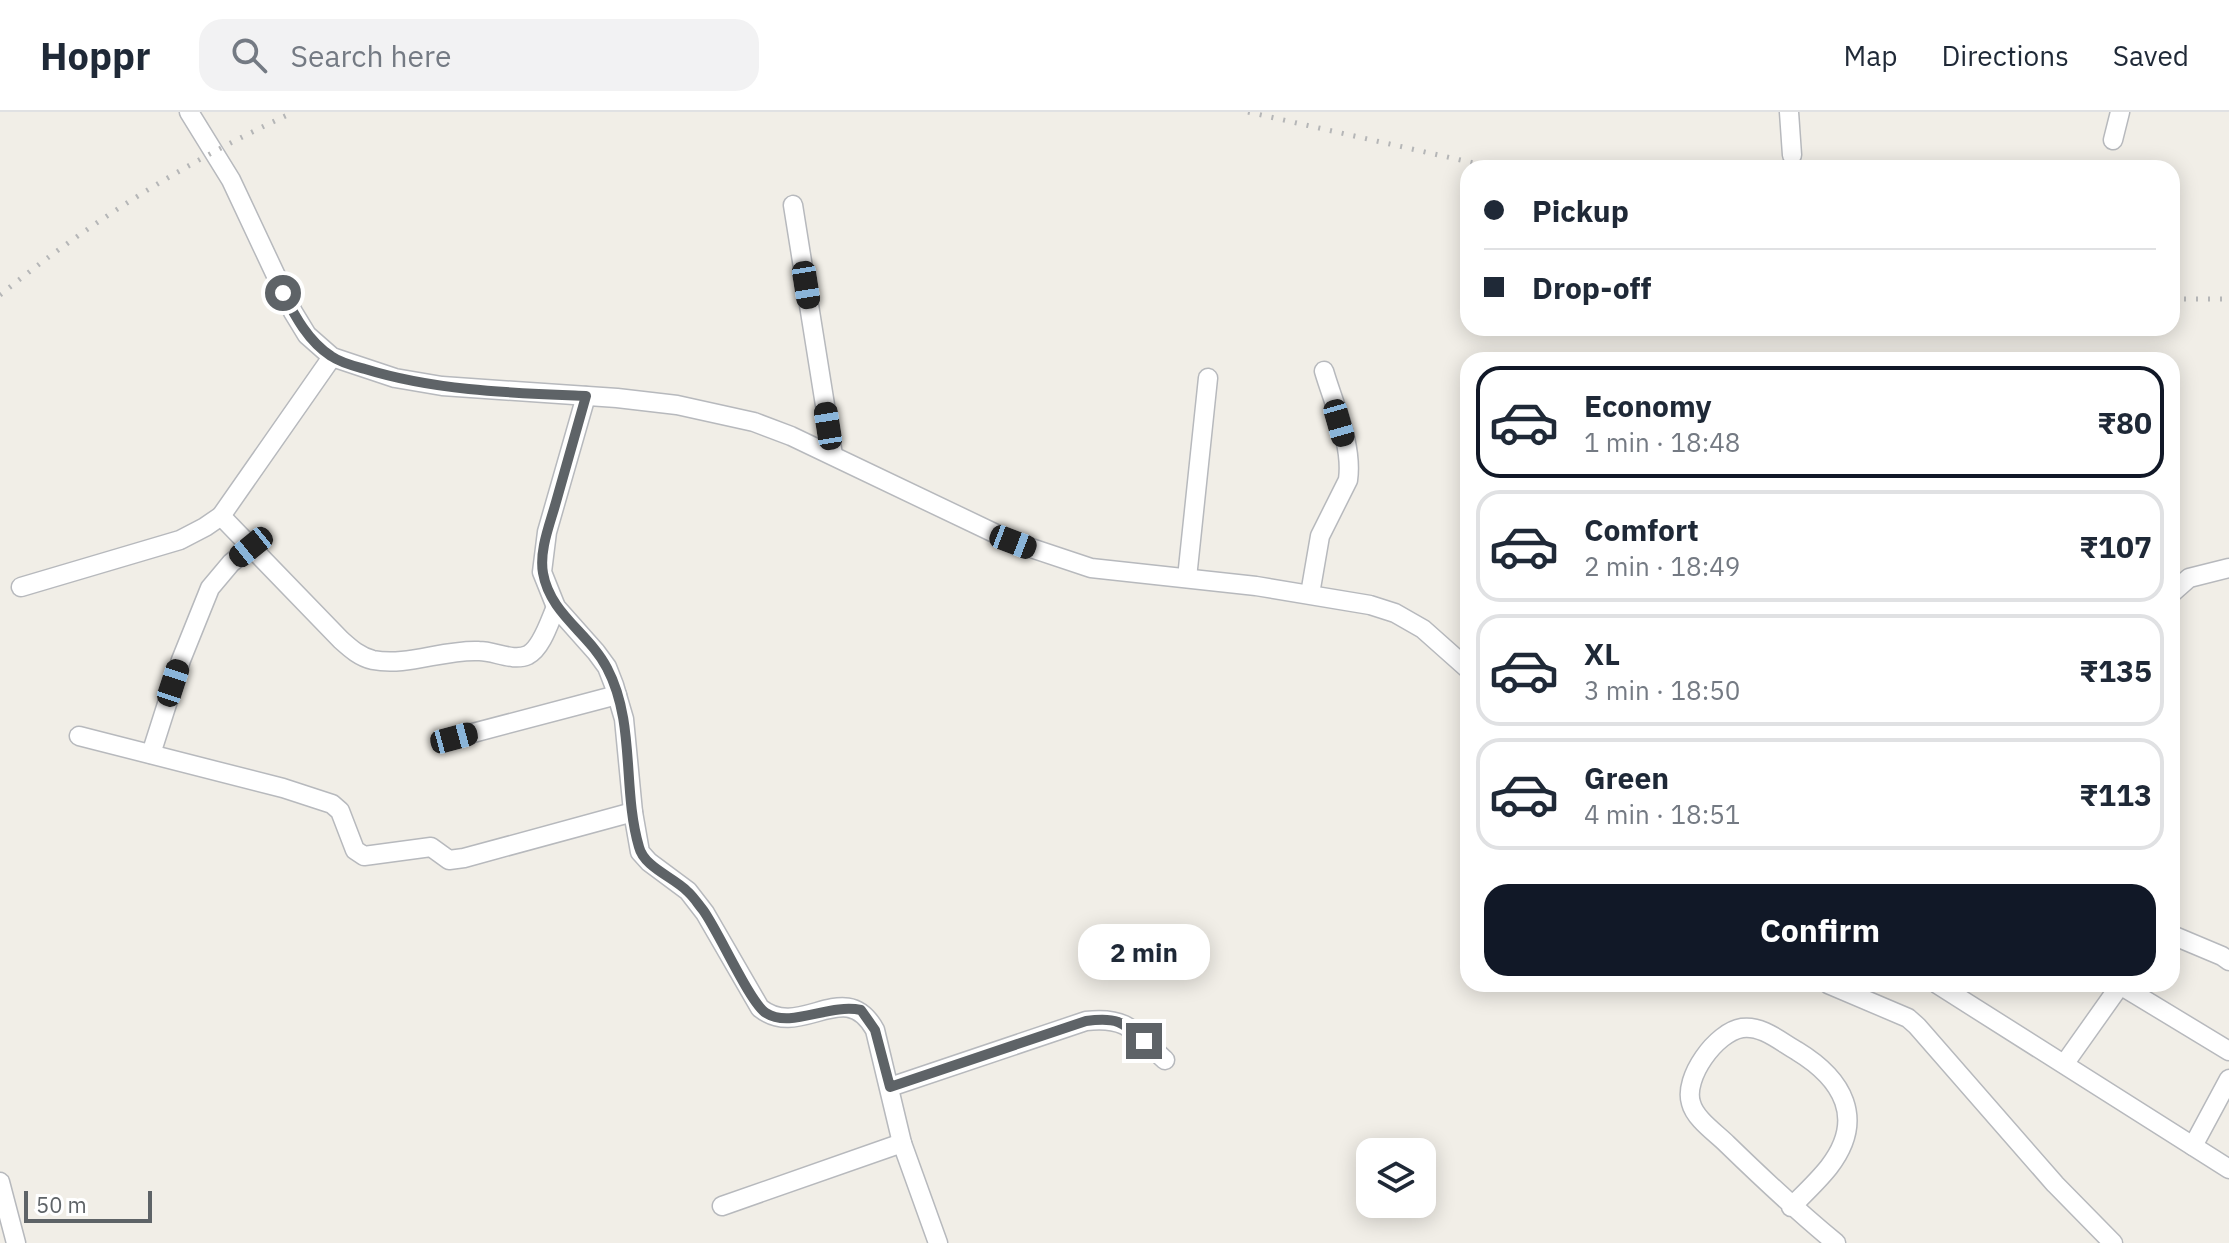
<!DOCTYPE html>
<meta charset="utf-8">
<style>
body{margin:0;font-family:"IBM Plex Sans",sans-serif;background:#f2f2f3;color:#1f2937;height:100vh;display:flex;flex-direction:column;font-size:30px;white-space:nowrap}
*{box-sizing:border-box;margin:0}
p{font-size:26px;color:#747a83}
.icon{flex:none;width:44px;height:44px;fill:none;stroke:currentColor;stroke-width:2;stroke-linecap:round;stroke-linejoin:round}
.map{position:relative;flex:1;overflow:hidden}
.drawer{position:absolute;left:1460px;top:240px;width:720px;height:640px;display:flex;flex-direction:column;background:#fff;border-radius:24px;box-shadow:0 4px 20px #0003}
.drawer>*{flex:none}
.hud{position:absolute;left:1460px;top:48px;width:720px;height:176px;border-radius:24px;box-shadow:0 4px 20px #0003;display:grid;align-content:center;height:176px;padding:0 24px;background:#fff}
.buttons{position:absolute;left:1356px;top:1026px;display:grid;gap:16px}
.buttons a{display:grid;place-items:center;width:80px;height:80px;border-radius:16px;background:#fff;box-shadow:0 4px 20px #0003;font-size:40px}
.scale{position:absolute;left:24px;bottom:20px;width:128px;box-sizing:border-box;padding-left:8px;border:4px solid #5e6367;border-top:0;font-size:22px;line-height:28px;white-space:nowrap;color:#5e6367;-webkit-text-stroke:6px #fff;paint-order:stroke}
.end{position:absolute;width:36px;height:36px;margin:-18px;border:10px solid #5e6367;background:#fff;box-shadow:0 0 0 4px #fff}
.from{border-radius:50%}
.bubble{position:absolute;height:56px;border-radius:24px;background:#fff;box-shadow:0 4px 20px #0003;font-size:26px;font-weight:700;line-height:56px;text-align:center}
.car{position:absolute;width:24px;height:48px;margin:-24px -12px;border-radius:10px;box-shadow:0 0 6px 2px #0007;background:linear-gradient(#222 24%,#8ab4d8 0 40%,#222 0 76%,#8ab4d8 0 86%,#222 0)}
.hud b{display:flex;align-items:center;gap:28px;height:76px;font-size:30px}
.hud b+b{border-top:2px solid #e0e1e3}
.hud i{width:20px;height:20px;background:#1f2937}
ul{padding:14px 0 0;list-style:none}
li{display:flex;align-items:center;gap:24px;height:112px;margin:0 16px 12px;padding:0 8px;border:4px solid #e0e1e3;border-radius:24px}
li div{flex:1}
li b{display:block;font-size:30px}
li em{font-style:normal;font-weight:700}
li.selected{border-color:#111827}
li>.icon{width:72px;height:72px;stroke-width:1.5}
.button{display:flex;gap:16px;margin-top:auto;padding:16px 24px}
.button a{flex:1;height:92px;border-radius:24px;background:#111827;color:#fff;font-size:32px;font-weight:700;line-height:92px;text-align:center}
header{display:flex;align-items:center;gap:48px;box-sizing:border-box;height:112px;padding:0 40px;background:#fff;border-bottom:2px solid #e0e1e3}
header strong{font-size:38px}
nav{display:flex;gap:44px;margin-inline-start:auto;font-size:28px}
.search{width:560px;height:72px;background:#f2f2f3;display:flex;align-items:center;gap:20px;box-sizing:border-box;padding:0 28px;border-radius:24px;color:#747a83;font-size:30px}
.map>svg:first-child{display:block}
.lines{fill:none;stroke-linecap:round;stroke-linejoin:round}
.minor-casing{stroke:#b7b9bd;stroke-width:21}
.minor{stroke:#fff;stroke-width:18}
.rail{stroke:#b5b6b7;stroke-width:5;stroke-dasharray:2 10;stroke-linecap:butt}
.route{stroke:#5e6367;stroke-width:10}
</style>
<header>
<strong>Hoppr</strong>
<div class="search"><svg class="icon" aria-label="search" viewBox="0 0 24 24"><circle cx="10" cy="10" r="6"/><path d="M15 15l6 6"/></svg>Search here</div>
<nav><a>Map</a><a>Directions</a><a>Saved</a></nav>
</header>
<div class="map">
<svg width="2229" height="1131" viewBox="0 0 2229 1131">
<rect width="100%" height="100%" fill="#f1eee7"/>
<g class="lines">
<defs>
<g id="minor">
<path d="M189,0L231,68L293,200L307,223L332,245L395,266L442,274L617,286L677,293L754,310L791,324L1013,430L1091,456L1256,474L1370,493L1395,501L1423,517L1468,557"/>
<path d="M1789,0L1792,43"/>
<path d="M2113,28L2120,0"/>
<path d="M793,93L833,343"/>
<path d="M586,284L547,420L542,460L556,495L596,540L607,555L614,573L624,607L633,700L640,740L649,750L688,779L705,801L760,896C801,929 845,863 875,918L902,1031L938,1131"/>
<path d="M221,404L341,528C351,537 360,545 373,548C407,555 444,537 479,539C495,539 513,550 528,543C542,536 550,508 556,495"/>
<path d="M1187,466L1208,266"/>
<path d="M21,475L180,428L205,415L221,404L332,245"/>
<path d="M2172,481L2189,466L2229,456"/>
<path d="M1310,482L1320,424L1348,368C1353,333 1334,293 1324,259"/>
<path d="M79,624L283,676L332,692L340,699L355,738L364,744L431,735L449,748L464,746L633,700"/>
<path d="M454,626L617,583"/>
<path d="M151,642L181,548L210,476L231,451L251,435"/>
<path d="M2172,823L2222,844L2229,849"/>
<path d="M1828,872L1908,906L1917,914L2055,1072L2113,1131"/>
<path d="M1937,872L2229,1057"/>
<path d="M2120,873L2229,939"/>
<path d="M2065,951L2121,872"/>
<path d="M890,975L1086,909C1129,904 1135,921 1165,948"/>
<path d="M2193,1034L2229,967"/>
<path d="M0,1070L16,1131"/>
<path d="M722,1094L902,1031"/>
<path d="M1791,1095C1804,1082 1818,1069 1829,1055C1866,1007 1843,967 1797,939C1781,930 1762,913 1742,916C1716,920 1683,966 1691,991C1695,1007 1716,1021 1727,1032C1763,1067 1798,1100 1836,1131"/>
</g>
</defs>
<use href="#minor" class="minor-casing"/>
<use href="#minor" class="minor"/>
<g class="rail">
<path d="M1248,0L1496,56"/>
<path d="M0,183C91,109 187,49 294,0"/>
<path d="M2172,187H2229"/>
</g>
</g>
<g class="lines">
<path class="route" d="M283,181C295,204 308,229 331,244C341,251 354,254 365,257C436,279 512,281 586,284C576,320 566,355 556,390C550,412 539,438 543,461C550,502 589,521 607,556C636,611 622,677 639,735C644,755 673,765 687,779C693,784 698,792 703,798C719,820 750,891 766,901C791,917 829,891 861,898L875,918L890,975L1086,909C1116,905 1122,909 1144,929"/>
</g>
</svg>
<div class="buttons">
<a><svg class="icon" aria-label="layers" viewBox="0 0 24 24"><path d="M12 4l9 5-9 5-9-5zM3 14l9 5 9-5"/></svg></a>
</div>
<div class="scale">50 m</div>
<i class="end from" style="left:283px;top:181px"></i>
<i class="end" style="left:1144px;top:929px"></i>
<div class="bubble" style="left:1078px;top:812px;width:132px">2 min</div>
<i class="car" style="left:806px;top:173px;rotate:171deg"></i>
<i class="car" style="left:1339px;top:311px;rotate:164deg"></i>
<i class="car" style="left:828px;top:314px;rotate:351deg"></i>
<i class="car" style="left:1013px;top:430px;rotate:111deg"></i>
<i class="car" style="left:251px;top:435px;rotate:231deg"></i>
<i class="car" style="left:173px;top:571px;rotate:18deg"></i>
<i class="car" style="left:454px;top:626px;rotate:75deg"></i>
<div class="hud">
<b><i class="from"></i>Pickup</b>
<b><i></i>Drop-off</b>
</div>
<section class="drawer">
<ul>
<li class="selected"><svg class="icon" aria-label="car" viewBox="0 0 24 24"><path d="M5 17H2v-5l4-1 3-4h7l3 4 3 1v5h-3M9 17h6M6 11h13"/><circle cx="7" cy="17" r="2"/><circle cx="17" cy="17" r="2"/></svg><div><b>Economy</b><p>1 min · 18:48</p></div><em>₹80</em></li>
<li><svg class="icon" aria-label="car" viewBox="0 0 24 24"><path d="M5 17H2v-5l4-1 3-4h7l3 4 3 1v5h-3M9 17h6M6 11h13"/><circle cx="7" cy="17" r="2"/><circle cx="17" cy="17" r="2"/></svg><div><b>Comfort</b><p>2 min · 18:49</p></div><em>₹107</em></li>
<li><svg class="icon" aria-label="car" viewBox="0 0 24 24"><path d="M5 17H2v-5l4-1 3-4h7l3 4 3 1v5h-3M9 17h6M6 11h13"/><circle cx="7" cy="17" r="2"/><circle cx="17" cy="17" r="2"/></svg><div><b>XL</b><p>3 min · 18:50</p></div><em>₹135</em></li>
<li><svg class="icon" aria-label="car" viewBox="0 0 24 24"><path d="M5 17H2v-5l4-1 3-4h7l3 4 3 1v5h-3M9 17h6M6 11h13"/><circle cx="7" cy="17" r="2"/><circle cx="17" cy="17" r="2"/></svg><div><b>Green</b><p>4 min · 18:51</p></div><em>₹113</em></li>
</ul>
<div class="button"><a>Confirm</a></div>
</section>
</div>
